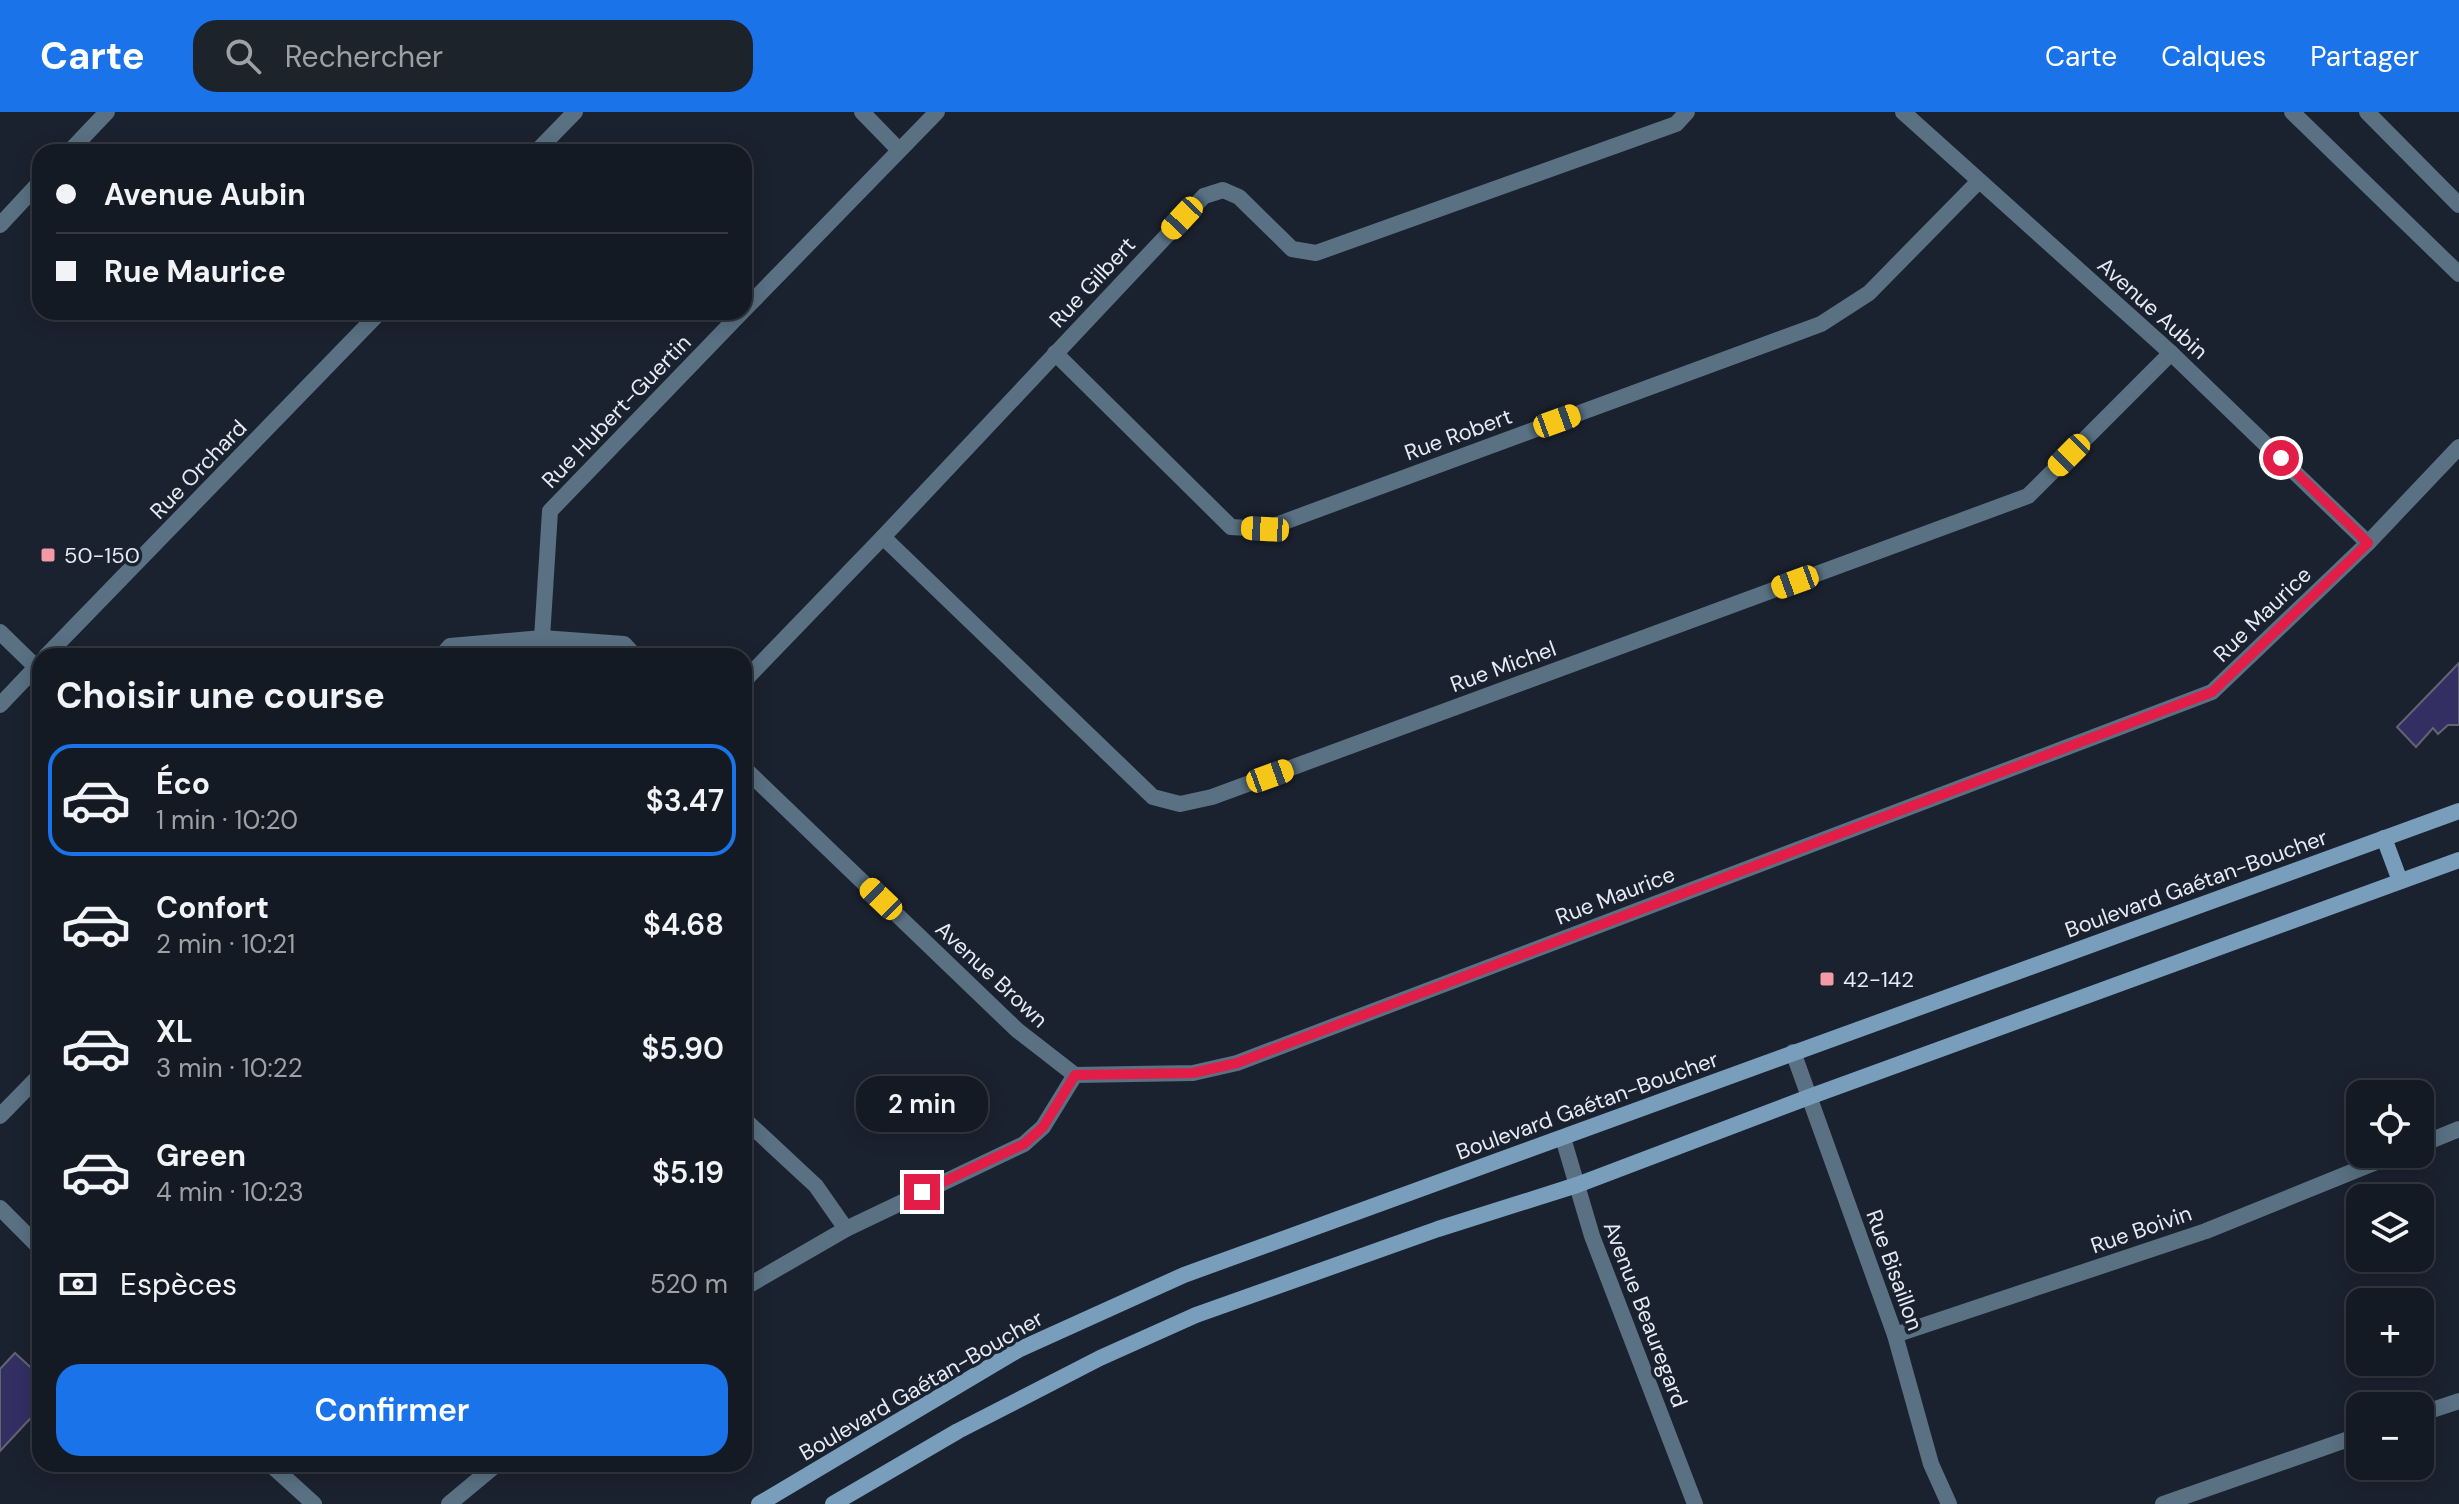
<!DOCTYPE html>
<html lang="fr">
<meta charset="utf-8">
<style>
body{margin:0;font-family:"DM Sans",sans-serif;background:#1d232b;color:#f1f3f6;height:100vh;display:flex;flex-direction:column;font-size:30px;white-space:nowrap}
*{box-sizing:border-box;margin:0}
p{font-size:26px;color:#9da1a6}
.icon{flex:none;width:44px;height:44px;fill:none;stroke:currentColor;stroke-width:2;stroke-linecap:round;stroke-linejoin:round}
.map{position:relative;flex:1;overflow:hidden}
.drawer{position:absolute;left:32px;top:536px;width:720px;height:824px;display:flex;flex-direction:column;background:#141a23;border-radius:24px;box-shadow:0 4px 20px #0003,0 0 0 2px #333841}
.drawer>*{flex:none}
.top-card{position:absolute;left:32px;top:32px;width:720px;height:176px;border-radius:24px;box-shadow:0 4px 20px #0003,0 0 0 2px #333841;display:grid;align-content:center;height:176px;padding:0 24px;background:#141a23}
.fabs{position:absolute;left:2346px;top:968px;display:grid;gap:16px}
.fabs a{display:grid;place-items:center;width:88px;height:88px;border-radius:16px;background:#141a23;box-shadow:0 4px 20px #0003,0 0 0 2px #333841;font-size:40px}
.end{position:absolute;width:36px;height:36px;margin:-18px;border:10px solid #e11d48;background:#fff;box-shadow:0 0 0 4px #fff}
.from{border-radius:50%}
.bubble{position:absolute;height:56px;border-radius:24px;background:#141a23;box-shadow:0 4px 20px #0003,0 0 0 2px #333841;font-size:26px;font-weight:600;line-height:56px;text-align:center}
.car{position:absolute;width:24px;height:48px;margin:-24px -12px;border-radius:10px;box-shadow:0 0 6px 2px #0007;background:linear-gradient(#f5c518 24%,#345 0 40%,#f5c518 0 76%,#345 0 86%,#f5c518 0)}
.top-card b{display:flex;align-items:center;gap:28px;height:76px;font-size:30px}
.top-card b+b{border-top:2px solid #333841}
.top-card i{width:20px;height:20px;background:#f1f3f6}
ul{padding:0;list-style:none}
li{display:flex;align-items:center;gap:24px;height:112px;margin:0 16px 12px;padding:0 8px;border:4px solid transparent;border-radius:24px}
li div{flex:1}
li b{display:block;font-size:30px}
li em{font-style:normal;font-weight:600}
li.selected{border-color:#1a73e8}
li>.icon{width:72px;height:72px;stroke-width:1.5}
h2{padding:0 24px;font-size:36px;line-height:96px}
.pay{display:flex;align-items:center;gap:20px;height:88px;padding:0 24px;font-size:30px}
.pay p{margin-inline-start:auto}
.cta{display:flex;gap:16px;margin-top:auto;padding:16px 24px}
.cta a{flex:1;height:92px;border-radius:24px;background:#1a73e8;color:#fff;font-size:32px;font-weight:600;line-height:92px;text-align:center}
header{display:flex;align-items:center;gap:48px;box-sizing:border-box;height:112px;padding:0 40px;background:#1a73e8;color:#fff}
header strong{font-size:38px}
nav{display:flex;gap:44px;margin-inline-start:auto;font-size:28px}
.search{width:560px;height:72px;background:#1d232b;display:flex;align-items:center;gap:20px;box-sizing:border-box;padding:0 28px;border-radius:24px;color:#9da1a6;font-size:30px}
.map>svg:first-child{display:block}
.building{fill:#342f63;stroke:#636374;stroke-width:2}
.lines{fill:none;stroke-linecap:round;stroke-linejoin:round}
.minor{stroke:#597183;stroke-width:16}
.tertiary{stroke:#597183;stroke-width:16}
.secondary{stroke:#789ebc;stroke-width:16}
.route{stroke:#e11d48;stroke-width:10}
.poi-dot{fill:#f39aa7;stroke:#1b222f;stroke-width:3}
.labels{text-anchor:middle;stroke-width:7;stroke-linejoin:round;paint-order:stroke}
.street-label{font-size:22px;fill:#e6ebf4;stroke:#1b222f}
.poi-label{font-size:22px;fill:#e6ebf4;stroke:#1b222f;text-anchor:start}
</style>
<header>
<strong>Carte</strong>
<div class="search"><svg class="icon" aria-label="search" viewBox="0 0 24 24"><circle cx="10" cy="10" r="6"/><path d="M15 15l6 6"/></svg>Rechercher</div>
<nav><a>Carte</a><a>Calques</a><a>Partager</a></nav>
</header>
<div class="map">
<svg width="2459" height="1392" viewBox="0 0 2459 1392">
<rect width="100%" height="100%" fill="#1b222f"/>
<g class="building">
<path d="M2459,551V613H2448L2438,622L2433,616L2416,635L2397,615Z"/>
<path d="M15,1241L40,1264V1296L0,1339V1257Z"/>
</g>
<g class="lines">
<g class="minor">
<path d="M862,0L899,38"/>
<path d="M1903,0L2171,241L2368,431"/>
<path d="M69,40L107,0"/>
<path d="M536,40L575,0"/>
<path d="M0,113L40,70"/>
<path d="M744,198L937,0"/>
<path d="M1055,241L1231,415L1265,417L1821,212L1869,181L1978,70"/>
<path d="M883,425L1153,685L1180,692L1212,685L2028,384L2171,241"/>
<path d="M0,520L40,559"/>
<path d="M542,526L550,399L742,200"/>
<path d="M46,544L380,200"/>
<path d="M441,544L450,534L542,526L624,532L635,544"/>
<path d="M744,569L883,425L1204,84L1223,78L1239,85L1292,137L1316,141L1676,12L1687,0"/>
<path d="M0,593L40,551"/>
<path d="M744,656L1017,918L1075,963"/>
<path d="M1793,940L1895,1223L1931,1352L1949,1392"/>
<path d="M1075,963L1193,961L1237,951L2212,580L2368,431L2459,335"/>
<path d="M0,1004L40,963"/>
<path d="M744,1007L816,1074L846,1117"/>
<path d="M1563,1026L1592,1124L1695,1392"/>
<path d="M2420,1033L2459,1017"/>
<path d="M0,1096L40,1136"/>
<path d="M744,1176L846,1117L1024,1032L1043,1015L1075,963"/>
<path d="M1895,1223L2206,1119L2396,1042"/>
<path d="M2420,1302L2459,1289"/>
<path d="M270,1352L314,1392"/>
<path d="M449,1392L497,1352"/>
<path d="M2163,1392L2360,1323"/>
</g>
<g class="tertiary">
<path d="M2292,0L2459,162"/>
<path d="M2367,0L2459,93"/>
</g>
<g class="secondary">
<path d="M2384,726L2400,769"/>
<path d="M759,1392L1018,1238L1184,1163L2459,699"/>
<path d="M833,1392L958,1319L1100,1246L1196,1203L1438,1117L1577,1073L1809,985L2459,748"/>
</g>
</g>
<g class="lines">
<path class="route" d="M922,1080L1024,1032L1043,1015L1075,963L1193,961L1237,951L2212,580L2368,431L2281,346"/>
</g>
<g class="poi-dot">
<rect x="40" y="435" width="16" height="16" rx="4"/>
<rect x="1819" y="859" width="16" height="16" rx="4"/>
</g>
<g class="labels">
<g class="street-label">
<text transform="translate(1092 170) rotate(-47)" y="8">Rue Gilbert</text>
<text transform="translate(2153 196) rotate(42)" y="8">Avenue Aubin</text>
<text transform="translate(616 299) rotate(-46)" y="8">Rue Hubert-Guertin</text>
<text transform="translate(1458 322) rotate(-20)" y="8">Rue Robert</text>
<text transform="translate(198 357) rotate(-46)" y="8">Rue Orchard</text>
<text transform="translate(2262 502) rotate(-44)" y="8">Rue Maurice</text>
<text transform="translate(1503 554) rotate(-20)" y="8">Rue Michel</text>
<text transform="translate(2196 771) rotate(-20)" y="8">Boulevard Gaétan-Boucher</text>
<text transform="translate(1615 783) rotate(-21)" y="8">Rue Maurice</text>
<text transform="translate(992 862) rotate(43)" y="8">Avenue Brown</text>
<text transform="translate(1587 993) rotate(-20)" y="8">Boulevard Gaétan-Boucher</text>
<text transform="translate(2141 1117) rotate(-19)" y="8">Rue Boivin</text>
<text transform="translate(1895 1158) rotate(70)" y="8">Rue Bisaillon</text>
<text transform="translate(1646 1202) rotate(69)" y="8">Avenue Beauregard</text>
<text transform="translate(921 1273) rotate(-30)" y="8">Boulevard Gaétan-Boucher</text>
</g>
<g class="poi-label">
<text x="64" y="451">50-150</text>
<text x="1843" y="875">42-142</text>
</g>
</g>
</svg>
<div class="fabs">
<a><svg class="icon" aria-label="locate" viewBox="0 0 24 24"><circle cx="12" cy="12" r="6"/><path d="M12 2v4M12 18v4M2 12h4M18 12h4"/></svg></a>
<a><svg class="icon" aria-label="layers" viewBox="0 0 24 24"><path d="M12 4l9 5-9 5-9-5zM3 14l9 5 9-5"/></svg></a>
<a>+</a>
<a>−</a>
</div>
<i class="end from" style="left:2281px;top:346px"></i>
<i class="end" style="left:922px;top:1080px"></i>
<div class="bubble" style="left:856px;top:964px;width:132px">2 min</div>
<i class="car" style="left:1182px;top:106px;rotate:223deg"></i>
<i class="car" style="left:1557px;top:309px;rotate:70deg"></i>
<i class="car" style="left:2069px;top:343px;rotate:225deg"></i>
<i class="car" style="left:1265px;top:417px;rotate:273deg"></i>
<i class="car" style="left:1795px;top:470px;rotate:250deg"></i>
<i class="car" style="left:1270px;top:664px;rotate:70deg"></i>
<i class="car" style="left:881px;top:787px;rotate:314deg"></i>
<div class="top-card">
<b><i class="from"></i>Avenue Aubin</b>
<b><i></i>Rue Maurice</b>
</div>
<section class="drawer">
<h2>Choisir une course</h2>
<ul>
<li class="selected"><svg class="icon" aria-label="car" viewBox="0 0 24 24"><path d="M5 17H2v-5l4-1 3-4h7l3 4 3 1v5h-3M9 17h6M6 11h13"/><circle cx="7" cy="17" r="2"/><circle cx="17" cy="17" r="2"/></svg><div><b>Éco</b><p>1 min · 10:20</p></div><em>$3.47</em></li>
<li><svg class="icon" aria-label="car" viewBox="0 0 24 24"><path d="M5 17H2v-5l4-1 3-4h7l3 4 3 1v5h-3M9 17h6M6 11h13"/><circle cx="7" cy="17" r="2"/><circle cx="17" cy="17" r="2"/></svg><div><b>Confort</b><p>2 min · 10:21</p></div><em>$4.68</em></li>
<li><svg class="icon" aria-label="car" viewBox="0 0 24 24"><path d="M5 17H2v-5l4-1 3-4h7l3 4 3 1v5h-3M9 17h6M6 11h13"/><circle cx="7" cy="17" r="2"/><circle cx="17" cy="17" r="2"/></svg><div><b>XL</b><p>3 min · 10:22</p></div><em>$5.90</em></li>
<li><svg class="icon" aria-label="car" viewBox="0 0 24 24"><path d="M5 17H2v-5l4-1 3-4h7l3 4 3 1v5h-3M9 17h6M6 11h13"/><circle cx="7" cy="17" r="2"/><circle cx="17" cy="17" r="2"/></svg><div><b>Green</b><p>4 min · 10:23</p></div><em>$5.19</em></li>
</ul>
<div class="pay"><svg class="icon" aria-label="cash" viewBox="0 0 24 24"><path d="M3 7h18v10H3z"/><circle cx="12" cy="12" r="2"/></svg>Espèces<p>520 m</p></div>
<div class="cta"><a>Confirmer</a></div>
</section>
</div>
